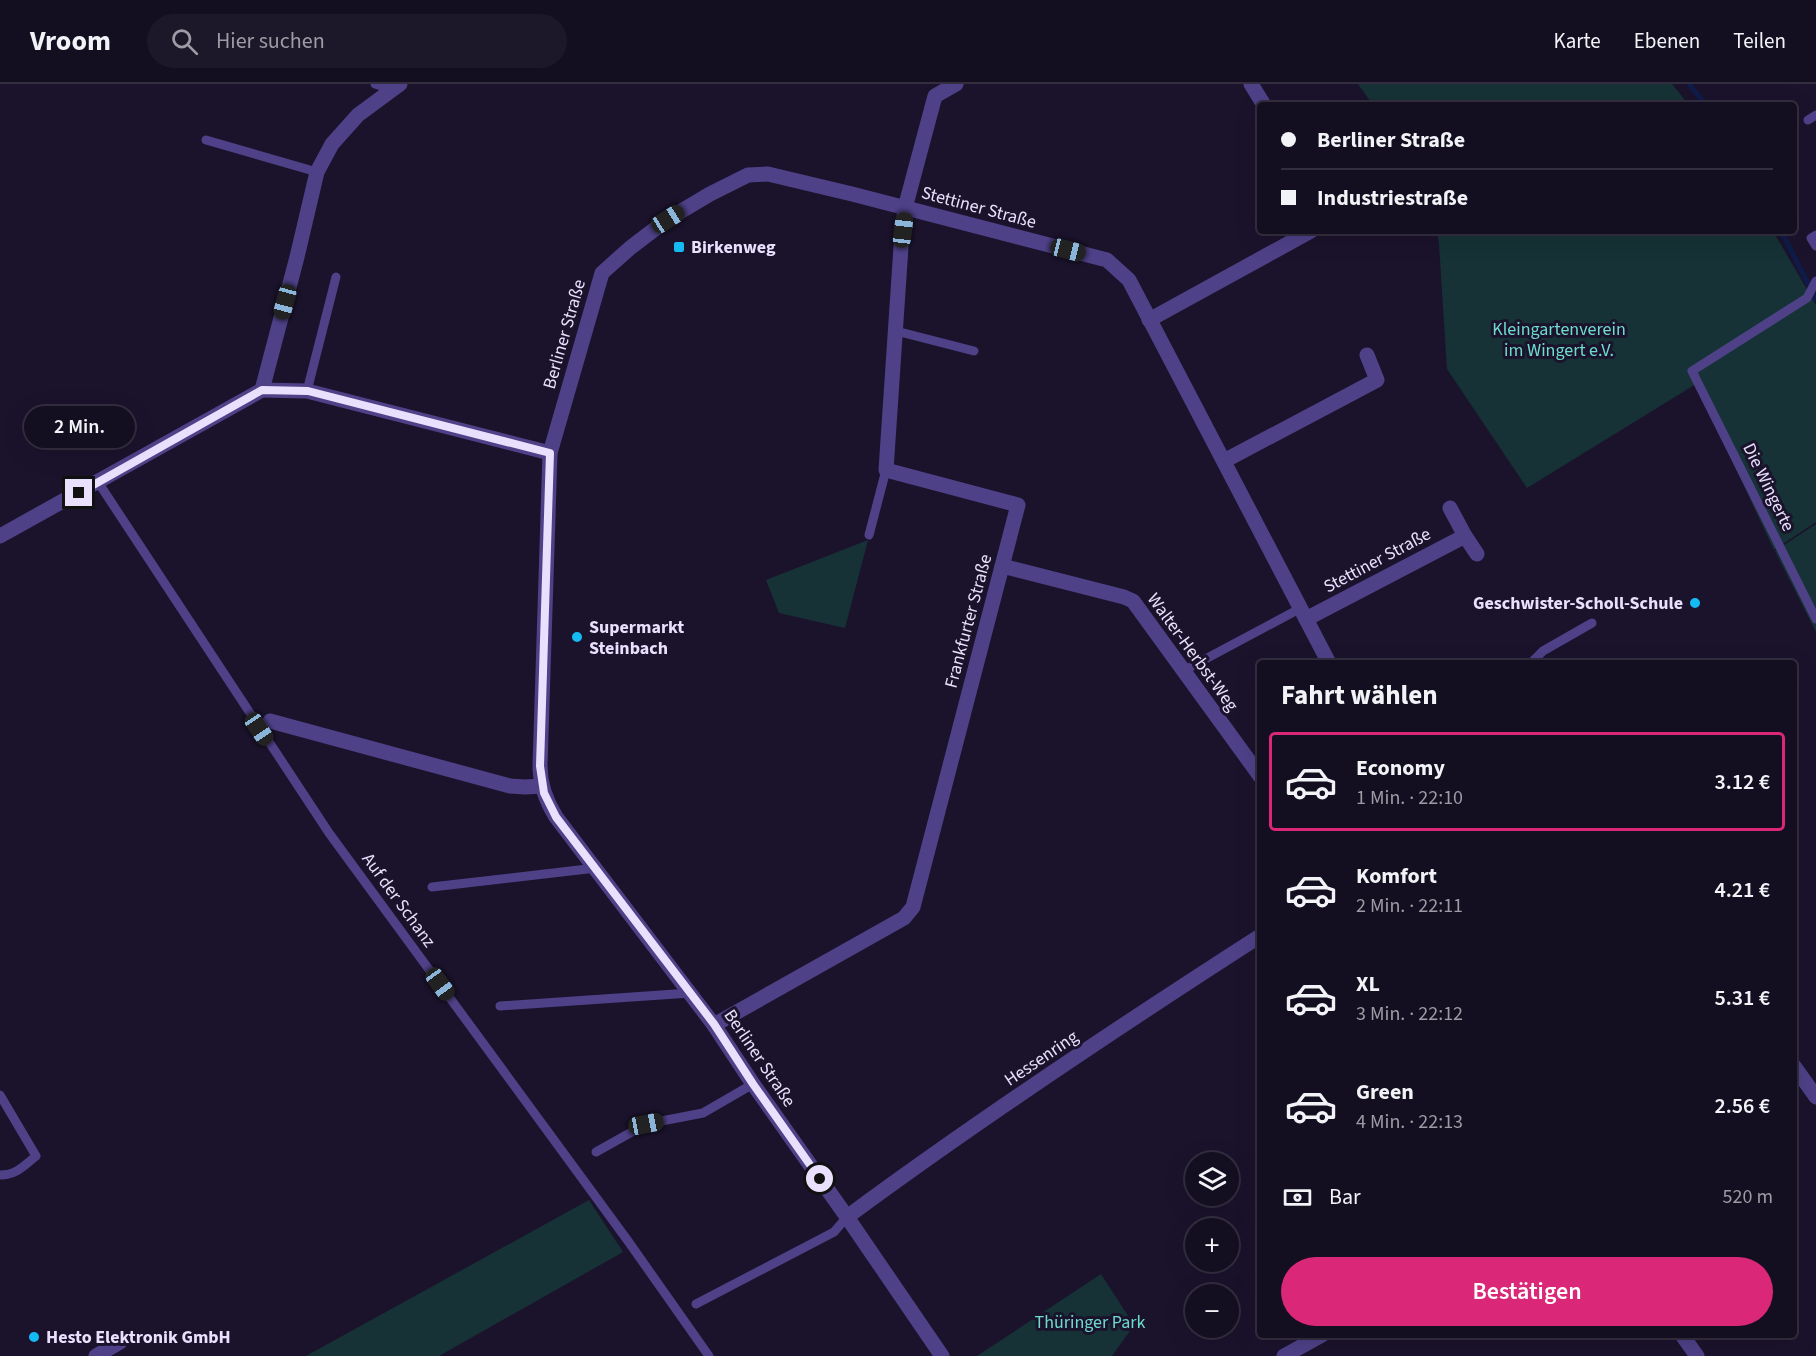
<!DOCTYPE html>
<html lang="de">
<meta charset="utf-8">
<style>
body{margin:0;font-family:"Source Sans 3",sans-serif;background:#1d172a;color:#f1f3f6;height:100vh;display:flex;flex-direction:column;font-size:22px;white-space:nowrap}
*{box-sizing:border-box;margin:0}
p{font-size:20px;color:#9d9ca5}
.icon{flex:none;width:33px;height:33px;fill:none;stroke:currentColor;stroke-width:2;stroke-linecap:round;stroke-linejoin:round}
.map{position:relative;flex:1;overflow:hidden}
.details{position:absolute;left:1257px;top:576px;width:540px;height:678px;display:flex;flex-direction:column;background:#140e21;border-radius:6px;box-shadow:0 6px 24px #0002,0 0 0 2px #332e3f}
.details>*{flex:none}
.hud{position:absolute;left:1257px;top:18px;width:540px;height:132px;border-radius:6px;box-shadow:0 6px 24px #0002,0 0 0 2px #332e3f;display:grid;align-content:center;height:132px;padding:0 24px;background:#140e21}
.fabs{position:absolute;left:1185px;top:1068px;display:grid;gap:12px}
.fabs a{display:grid;place-items:center;width:54px;height:54px;border-radius:50%;background:#140e21;box-shadow:0 6px 24px #0002,0 0 0 2px #332e3f;font-size:30px}
.end{position:absolute;width:27px;height:27px;margin:-14px;border:8px solid #e8e0fd;background:#111;box-shadow:0 0 0 3px #111}
.from{border-radius:50%}
.bubble{position:absolute;height:42px;border-radius:21px;background:#140e21;box-shadow:0 6px 24px #0002,0 0 0 2px #332e3f;font-size:20px;font-weight:600;line-height:42px;text-align:center}
.car{position:absolute;width:18px;height:36px;margin:-18px -9px;border-radius:8px;box-shadow:0 0 4px 2px #0007;background:linear-gradient(#222 24%,#8ab4d8 0 40%,#222 0 76%,#8ab4d8 0 86%,#222 0)}
.hud b{display:flex;align-items:center;gap:21px;height:57px;font-size:22px}
.hud b+b{border-top:2px solid #332e3f}
.hud i{width:15px;height:15px;background:#f1f3f6}
ul{padding:0;list-style:none}
li{display:flex;align-items:center;gap:18px;height:99px;margin:0 12px 9px;padding:0 12px;border:3px solid transparent;border-radius:6px}
li div{flex:1}
li b{display:block;font-size:22px}
li em{font-style:normal;font-weight:600}
li.selected{border-color:#db2777}
li>.icon{width:54px;height:54px;stroke-width:1.5}
h2{padding:0 24px;font-size:27px;line-height:72px}
.pay{display:flex;align-items:center;gap:15px;height:66px;padding:0 24px;font-size:22px}
.pay p{margin-inline-start:auto}
.cta{display:flex;gap:12px;margin-top:auto;padding:12px 24px}
.cta a{flex:1;height:69px;border-radius:36px;background:#db2777;color:#fff;font-size:24px;font-weight:600;line-height:69px;text-align:center}
header{display:flex;align-items:center;gap:36px;box-sizing:border-box;height:84px;padding:0 30px;background:#140e21;border-bottom:2px solid #332e3f}
header strong{font-size:28px}
nav{display:flex;gap:33px;margin-inline-start:auto;font-size:21px}
.search{width:420px;height:54px;background:#1d172a;display:flex;align-items:center;gap:15px;box-sizing:border-box;padding:0 21px;border-radius:33px;color:#9d9ca5;font-size:22px}
.map>svg:first-child{display:block}
.green{fill:#163236}
.lines{fill:none;stroke-linecap:round;stroke-linejoin:round}
.stream{stroke:#0f1b49;stroke-width:5}
.service{stroke:#4f4188;stroke-width:9}
.minor{stroke:#4f4188;stroke-width:15}
.route{stroke:#e8e0fd;stroke-width:8}
.poi-dot{fill:#16baf3;stroke:#1b132c;stroke-width:2}
.labels{text-anchor:middle;stroke-width:6;stroke-linejoin:round;paint-order:stroke}
.street-label{font-size:18px;fill:#e8e0fd;stroke:#1b132c}
.poi-label{font-size:18px;font-weight:bold;fill:#e8e0fd;stroke:#1b132c;text-anchor:start}
.park-label{font-size:18px;fill:#6edbd1;stroke:#1b132c}
</style>
<header>
<strong>Vroom</strong>
<div class="search"><svg class="icon" aria-label="search" viewBox="0 0 24 24"><circle cx="10" cy="10" r="6"/><path d="M15 15l6 6"/></svg>Hier suchen</div>
<nav><a>Karte</a><a>Ebenen</a><a>Teilen</a></nav>
</header>
<div class="map">
<svg width="1816" height="1272" viewBox="0 0 1816 1272">
<rect width="100%" height="100%" fill="#1b132c"/>
<g class="green">
<path d="M1358,0H1672L1689,21H1373Z"/>
<path d="M1437,147H1773L1816,221V438L1774,466L1696,300L1527,404L1447,285L1439,160Z"/>
<path d="M1816,440V548L1775,467Z"/>
<path d="M868,456L845,544L779,529L766,496Z"/>
<path d="M589,1116L623,1168L439,1272H306Z"/>
<path d="M1101,1190L1134,1241L1112,1272H977Z"/>
</g>
<g class="lines">
<g class="stream">
<path d="M1689,0L1706,21"/>
<path d="M1781,147L1816,215"/>
</g>
<g class="service">
<path d="M375,0L391,5"/>
<path d="M1808,36L1816,31"/>
<path d="M206,56L317,88"/>
<path d="M1816,151L1811,154L1816,162"/>
<path d="M1816,197L1807,214L1692,287L1816,535"/>
<path d="M896,247L974,267"/>
<path d="M307,307L336,193"/>
<path d="M98,398L329,749L628,1157L709,1272"/>
<path d="M869,451L886,386"/>
<path d="M1531,579L1543,567L1592,539"/>
<path d="M1183,587L1301,524"/>
<path d="M432,803L596,784"/>
<path d="M500,922L690,909"/>
<path d="M0,1011L36,1072C24,1082 16,1091 0,1091"/>
<path d="M596,1068L646,1040L703,1029L753,1000"/>
<path d="M696,1220L834,1148L847,1133"/>
</g>
<g class="minor">
<path d="M1251,0L1264,21"/>
<path d="M1149,236L1311,147"/>
<path d="M262,306L297,173L317,88L332,60L358,31L400,0"/>
<path d="M262,306L307,307L550,369"/>
<path d="M1224,377L1377,296L1367,271"/>
<path d="M1450,424L1465,452L1477,470"/>
<path d="M0,452L262,306"/>
<path d="M1002,482L1124,513L1133,517L1260,692"/>
<path d="M1306,535L1465,452"/>
<path d="M270,637L510,702L525,703L542,702"/>
<path d="M714,941L904,834L913,823L1018,421L886,386L901,163L905,124L935,12L956,0"/>
<path d="M1794,982L1816,1013"/>
<path d="M847,1133C981,1034 1120,942 1260,852"/>
<path d="M1682,1251L1697,1272"/>
<path d="M96,1272L120,1258"/>
<path d="M942,1272L847,1133L753,1000L714,941L556,733C546,717 540,701 540,682L550,369L602,189L630,164L668,135L710,110L748,91L768,90L852,110L1107,176L1129,196L1329,579"/>
<path d="M1284,1272L1322,1251"/>
</g>
</g>
<g class="lines">
<path class="route" d="M79,409L262,306L308,307L550,369L540,682L544,709L556,733L714,940L753,1000L820,1095"/>
</g>
<g class="poi-dot">
<rect x="673" y="157" width="12" height="12" rx="3"/>
<circle cx="1695" cy="519" r="6"/>
<circle cx="577" cy="553" r="6"/>
<circle cx="34" cy="1253" r="6"/>
</g>
<g class="labels">
<g class="street-label">
<text transform="translate(979 123) rotate(15)" y="6">Stettiner Straße</text>
<text transform="translate(564 250) rotate(-74)" y="6">Berliner Straße</text>
<text transform="translate(1769 403) rotate(64)" y="6">Die Wingerte</text>
<text transform="translate(1377 476) rotate(-28)" y="6">Stettiner Straße</text>
<text transform="translate(968 537) rotate(-75)" y="6">Frankfurter Straße</text>
<text transform="translate(1193 568) rotate(54)" y="6">Walter-Herbst-Weg</text>
<text transform="translate(399 816) rotate(54)" y="6">Auf der Schanz</text>
<text transform="translate(760 974) rotate(56)" y="6">Berliner Straße</text>
<text transform="translate(1041 974) rotate(-34)" y="6">Hessenring</text>
</g>
<g class="poi-label">
<text x="691" y="169">Birkenweg</text>
<text x="1683" y="525" text-anchor="end">Geschwister-Scholl-Schule</text>
<text x="589" y="549">Supermarkt<tspan x="589" dy="21">Steinbach</tspan></text>
<text x="46" y="1259">Hesto Elektronik GmbH</text>
</g>
<g class="park-label">
<text x="1559" y="251">Kleingartenverein<tspan x="1559" dy="21">im Wingert e.V.</tspan></text>
<text x="1090" y="1244">Thüringer Park</text>
</g>
</g>
</svg>
<div class="fabs">
<a><svg class="icon" aria-label="layers" viewBox="0 0 24 24"><path d="M12 4l9 5-9 5-9-5zM3 14l9 5 9-5"/></svg></a>
<a>+</a>
<a>−</a>
</div>
<i class="end from" style="left:820px;top:1095px"></i>
<i class="end" style="left:79px;top:409px"></i>
<div class="bubble" style="left:24px;top:322px;width:111px">2 Min.</div>
<i class="car" style="left:668px;top:135px;rotate:58deg"></i>
<i class="car" style="left:903px;top:146px;rotate:7deg"></i>
<i class="car" style="left:1068px;top:166px;rotate:104deg"></i>
<i class="car" style="left:285px;top:218px;rotate:195deg"></i>
<i class="car" style="left:259px;top:645px;rotate:146deg"></i>
<i class="car" style="left:440px;top:900px;rotate:144deg"></i>
<i class="car" style="left:646px;top:1040px;rotate:79deg"></i>
<div class="hud">
<b><i class="from"></i>Berliner Straße</b>
<b><i></i>Industriestraße</b>
</div>
<section class="details">
<h2>Fahrt wählen</h2>
<ul>
<li class="selected"><svg class="icon" aria-label="car" viewBox="0 0 24 24"><path d="M5 17H2v-5l4-1 3-4h7l3 4 3 1v5h-3M9 17h6M6 11h13"/><circle cx="7" cy="17" r="2"/><circle cx="17" cy="17" r="2"/></svg><div><b>Economy</b><p>1 Min. · 22:10</p></div><em>3.12 €</em></li>
<li><svg class="icon" aria-label="car" viewBox="0 0 24 24"><path d="M5 17H2v-5l4-1 3-4h7l3 4 3 1v5h-3M9 17h6M6 11h13"/><circle cx="7" cy="17" r="2"/><circle cx="17" cy="17" r="2"/></svg><div><b>Komfort</b><p>2 Min. · 22:11</p></div><em>4.21 €</em></li>
<li><svg class="icon" aria-label="car" viewBox="0 0 24 24"><path d="M5 17H2v-5l4-1 3-4h7l3 4 3 1v5h-3M9 17h6M6 11h13"/><circle cx="7" cy="17" r="2"/><circle cx="17" cy="17" r="2"/></svg><div><b>XL</b><p>3 Min. · 22:12</p></div><em>5.31 €</em></li>
<li><svg class="icon" aria-label="car" viewBox="0 0 24 24"><path d="M5 17H2v-5l4-1 3-4h7l3 4 3 1v5h-3M9 17h6M6 11h13"/><circle cx="7" cy="17" r="2"/><circle cx="17" cy="17" r="2"/></svg><div><b>Green</b><p>4 Min. · 22:13</p></div><em>2.56 €</em></li>
</ul>
<div class="pay"><svg class="icon" aria-label="cash" viewBox="0 0 24 24"><path d="M3 7h18v10H3z"/><circle cx="12" cy="12" r="2"/></svg>Bar<p>520 m</p></div>
<div class="cta"><a>Bestätigen</a></div>
</section>
</div>
